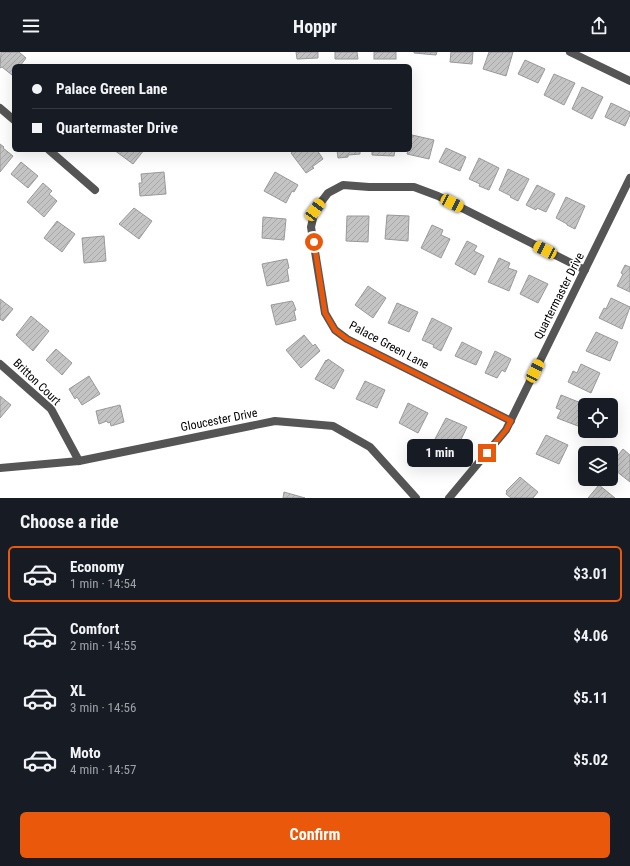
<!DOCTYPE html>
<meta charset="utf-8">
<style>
body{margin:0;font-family:"Roboto Condensed",sans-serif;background:#242831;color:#f1f3f6;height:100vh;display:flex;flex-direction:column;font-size:15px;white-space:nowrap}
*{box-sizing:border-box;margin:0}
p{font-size:13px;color:#9ea1a6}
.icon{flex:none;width:22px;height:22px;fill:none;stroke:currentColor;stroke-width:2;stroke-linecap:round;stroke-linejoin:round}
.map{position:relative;height:446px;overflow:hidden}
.sheet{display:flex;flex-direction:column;background:#171b24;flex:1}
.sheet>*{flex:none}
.top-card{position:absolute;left:12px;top:12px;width:400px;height:88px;border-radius:6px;box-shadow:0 4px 16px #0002;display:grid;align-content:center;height:88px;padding:0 20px;background:#171b24}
.controls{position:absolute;left:578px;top:346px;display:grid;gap:8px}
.controls a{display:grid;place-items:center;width:40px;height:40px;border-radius:6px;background:#171b24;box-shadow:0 4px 16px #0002;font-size:20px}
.end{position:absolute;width:18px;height:18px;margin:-9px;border:5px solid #ea580c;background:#fff;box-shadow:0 0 0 2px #fff}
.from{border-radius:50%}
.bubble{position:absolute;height:28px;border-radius:6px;background:#171b24;box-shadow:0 4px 16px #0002;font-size:13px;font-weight:700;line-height:28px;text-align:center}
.car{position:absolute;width:12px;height:24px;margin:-12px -6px;border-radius:5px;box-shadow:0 0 3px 1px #0007;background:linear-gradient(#f5c518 24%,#345 0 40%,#f5c518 0 76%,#345 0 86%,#f5c518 0)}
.top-card b{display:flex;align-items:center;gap:14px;height:38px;font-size:15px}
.top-card b+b{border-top:1px solid #363941}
.top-card i{width:10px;height:10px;background:#f1f3f6}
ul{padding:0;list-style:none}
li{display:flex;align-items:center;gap:12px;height:56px;margin:0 8px 6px;padding:0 12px;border:2px solid transparent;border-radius:6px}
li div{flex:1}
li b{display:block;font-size:15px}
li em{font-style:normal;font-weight:700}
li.selected{border-color:#ea580c}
li>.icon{width:36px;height:36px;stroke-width:1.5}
h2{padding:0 20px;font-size:18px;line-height:48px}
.button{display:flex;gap:8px;margin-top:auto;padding:8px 20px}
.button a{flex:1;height:46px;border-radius:6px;background:#ea580c;color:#fff;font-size:16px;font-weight:700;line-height:46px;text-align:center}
header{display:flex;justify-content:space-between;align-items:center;height:52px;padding:0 20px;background:#171b24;font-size:18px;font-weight:700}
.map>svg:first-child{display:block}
.building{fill:url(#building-hatch);stroke:#999}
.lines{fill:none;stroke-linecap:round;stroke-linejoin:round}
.minor{stroke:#555;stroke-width:8}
.route{stroke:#ea580c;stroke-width:5}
.labels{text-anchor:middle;stroke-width:3.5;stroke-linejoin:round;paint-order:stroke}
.street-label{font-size:12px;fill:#000;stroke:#fff}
</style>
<header><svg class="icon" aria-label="menu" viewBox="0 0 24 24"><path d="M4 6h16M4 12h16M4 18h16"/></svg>Hoppr<svg class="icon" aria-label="share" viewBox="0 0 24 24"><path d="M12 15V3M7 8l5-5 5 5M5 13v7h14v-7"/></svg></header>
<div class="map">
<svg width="630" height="446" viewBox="0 0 630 446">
<defs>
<pattern id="building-hatch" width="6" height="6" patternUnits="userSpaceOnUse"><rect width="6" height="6" fill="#c4c4c4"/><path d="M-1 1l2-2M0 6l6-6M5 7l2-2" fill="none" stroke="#a7a7a7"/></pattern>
</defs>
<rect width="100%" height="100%" fill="#fff"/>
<g class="building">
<path d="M1,0H19L26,6L20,14H14V21L12,23L2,15L0,16Z"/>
<path d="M296,0H318V6L297,7Z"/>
<path d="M335,0H357L358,7H335Z"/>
<rect x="374" y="0" width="22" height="7"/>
<path d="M414,0H437L436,3L414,1Z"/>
<path d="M451,0H473L472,12L450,10Z"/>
<path d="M489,0H513L506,24L483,17Z"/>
<path d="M525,8L545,17L538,31L518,22Z"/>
<path d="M554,22L575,31L564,53L544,43Z"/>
<path d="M582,35L603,45L592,67L572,57Z"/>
<path d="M611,51L630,60V63L625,74L605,65Z"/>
<path d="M412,83L434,88L429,107L407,102L408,98H410Z"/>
<path d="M0,92L4,95L3,96L13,104L0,120Z"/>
<path d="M446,96L466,105L460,119L439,110Z"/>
<path d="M114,98H144L133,112Z"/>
<path d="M295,98H317L323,107L312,115L314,116L306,121L291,101Z"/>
<path d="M337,98H360V102L348,103V105L338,106Z"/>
<path d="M372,98H395L394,104L372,103Z"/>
<path d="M479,106L499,116L489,138L479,134L480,132L469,127Z"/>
<path d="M21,110L38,124L28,136L11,122Z"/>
<path d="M508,117L529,127L518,149L510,145L511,144L499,138Z"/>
<path d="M164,120L166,142L140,144L139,131H142L141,122Z"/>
<path d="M275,120L298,133L294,140L292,139L286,151L264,139Z"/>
<path d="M43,131L52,139L49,142L57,149L44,165L27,150Z"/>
<path d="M537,133L555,142L546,160L537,156L536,158L526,153Z"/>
<path d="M566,145L585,154L575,177L567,173V172L556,166Z"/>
<path d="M134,156L152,169L139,187L119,172Z"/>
<path d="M387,163L409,164L408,189L385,187Z"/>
<path d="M347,164H369L368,190L346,189Z"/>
<path d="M263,165L286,167L284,188L262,186Z"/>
<path d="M57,169L75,182L62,200L44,186Z"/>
<path d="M432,173L443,178L441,183L450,187L441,206L421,196Z"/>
<path d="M104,184L106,209L84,211L82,186Z"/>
<path d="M467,189L477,194L474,199L484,204L475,223L455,212Z"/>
<path d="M499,206L510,211L508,216L517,219L509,239L488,230Z"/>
<path d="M287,207L289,216L287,217L289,229L267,234L262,212Z"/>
<path d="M625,213L630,215V240L617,234L623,222L621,221Z"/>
<path d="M529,223L548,232L538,251L520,242Z"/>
<path d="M368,234L386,246L373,266L355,253Z"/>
<path d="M611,246L630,255L622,277L599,266L604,256L606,257Z"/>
<path d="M0,247L13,257L3,269L0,267Z"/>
<path d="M292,249L293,250L296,258L294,259L296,268L276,273L271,253Z"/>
<path d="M397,251L418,260L409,280L388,271Z"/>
<path d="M31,264L49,279L33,299L16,283Z"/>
<path d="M432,266L452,276L441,299L433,295L434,293L422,288Z"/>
<path d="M596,280L618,290L610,309L586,299Z"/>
<path d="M304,283L313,294L315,292L320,299L301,316L286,298Z"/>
<path d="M462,290L482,300L476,313L455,304Z"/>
<path d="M56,297L72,311L62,323L46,308Z"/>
<path d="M495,299L511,307L505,320L502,318L497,326L485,321Z"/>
<path d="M328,307L344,318L334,337L315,327L326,308L327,309Z"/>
<path d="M581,312L600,321L591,341L568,330L573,319L577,321Z"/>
<path d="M89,324L100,342L82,353L77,345L75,347L69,337Z"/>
<path d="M365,329L385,338L377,356L356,347Z"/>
<path d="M561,343L586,353L578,374L557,366L561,358L556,356Z"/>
<path d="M0,344L11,353L0,366Z"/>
<path d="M408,351L428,361L418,381L399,371Z"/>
<path d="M120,353L124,370L111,374L110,370L108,371L107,369L99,372L96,359Z"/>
<path d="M446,366L467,375L456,398L435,387Z"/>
<path d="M546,383L568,393L559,412L536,402Z"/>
<path d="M623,397L630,403V430L611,415V412Z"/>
<path d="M520,425L538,440L533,446H511L506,442L507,440L506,439Z"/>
<path d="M599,433L615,446H588Z"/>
<path d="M284,440L305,446H283Z"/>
</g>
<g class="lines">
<g class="minor">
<path d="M570,0L630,29"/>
<path d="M0,56L14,68"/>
<path d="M49,98L95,138"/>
<path d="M0,312L51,357L79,409"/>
<path d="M511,369L347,287L335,278L325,261L311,175L315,158L328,141L343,133L369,135H414L438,144L585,218"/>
<path d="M0,416L79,409L275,369L333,374L370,395L416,446"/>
<path d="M449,446L506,378L630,126"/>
</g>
</g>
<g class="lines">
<path class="route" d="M314,190L325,261L335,278L347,287L511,369L506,378L487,401"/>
</g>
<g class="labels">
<g class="street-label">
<text transform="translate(559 244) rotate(-63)" y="4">Quartermaster Drive</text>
<text transform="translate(389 293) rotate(28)" y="4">Palace Green Lane</text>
<text transform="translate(37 330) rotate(44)" y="4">Britton Court</text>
<text transform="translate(219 368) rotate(-11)" y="4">Gloucester Drive</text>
</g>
</g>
</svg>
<div class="controls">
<a><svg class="icon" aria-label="locate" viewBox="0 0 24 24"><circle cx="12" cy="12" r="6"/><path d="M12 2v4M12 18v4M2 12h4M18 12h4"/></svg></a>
<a><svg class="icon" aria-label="layers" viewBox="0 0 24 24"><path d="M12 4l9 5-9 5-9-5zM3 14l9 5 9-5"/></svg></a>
</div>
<i class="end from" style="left:314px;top:190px"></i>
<i class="end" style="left:487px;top:401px"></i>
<div class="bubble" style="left:407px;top:387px;width:66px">1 min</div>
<i class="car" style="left:452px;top:151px;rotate:117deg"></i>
<i class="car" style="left:315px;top:158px;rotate:36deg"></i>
<i class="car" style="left:545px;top:198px;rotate:297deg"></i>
<i class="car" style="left:535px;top:319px;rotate:26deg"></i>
<div class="top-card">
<b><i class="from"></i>Palace Green Lane</b>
<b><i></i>Quartermaster Drive</b>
</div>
</div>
<section class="sheet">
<h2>Choose a ride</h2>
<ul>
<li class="selected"><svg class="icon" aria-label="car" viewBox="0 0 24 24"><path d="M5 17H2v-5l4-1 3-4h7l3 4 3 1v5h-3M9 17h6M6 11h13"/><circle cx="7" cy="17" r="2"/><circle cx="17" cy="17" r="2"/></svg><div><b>Economy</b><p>1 min · 14:54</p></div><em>$3.01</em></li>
<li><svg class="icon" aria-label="car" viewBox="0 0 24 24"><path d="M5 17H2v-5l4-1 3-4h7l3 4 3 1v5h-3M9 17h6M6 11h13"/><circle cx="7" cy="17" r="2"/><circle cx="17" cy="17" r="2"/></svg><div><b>Comfort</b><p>2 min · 14:55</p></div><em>$4.06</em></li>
<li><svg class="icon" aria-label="car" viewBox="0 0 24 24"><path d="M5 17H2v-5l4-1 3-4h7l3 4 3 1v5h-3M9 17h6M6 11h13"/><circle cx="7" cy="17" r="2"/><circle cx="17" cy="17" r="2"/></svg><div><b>XL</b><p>3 min · 14:56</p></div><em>$5.11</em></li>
<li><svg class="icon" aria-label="car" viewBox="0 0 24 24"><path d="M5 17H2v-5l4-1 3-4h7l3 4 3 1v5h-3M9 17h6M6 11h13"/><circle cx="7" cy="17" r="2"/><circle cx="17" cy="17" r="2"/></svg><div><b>Moto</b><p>4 min · 14:57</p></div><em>$5.02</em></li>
</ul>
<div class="button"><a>Confirm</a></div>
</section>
